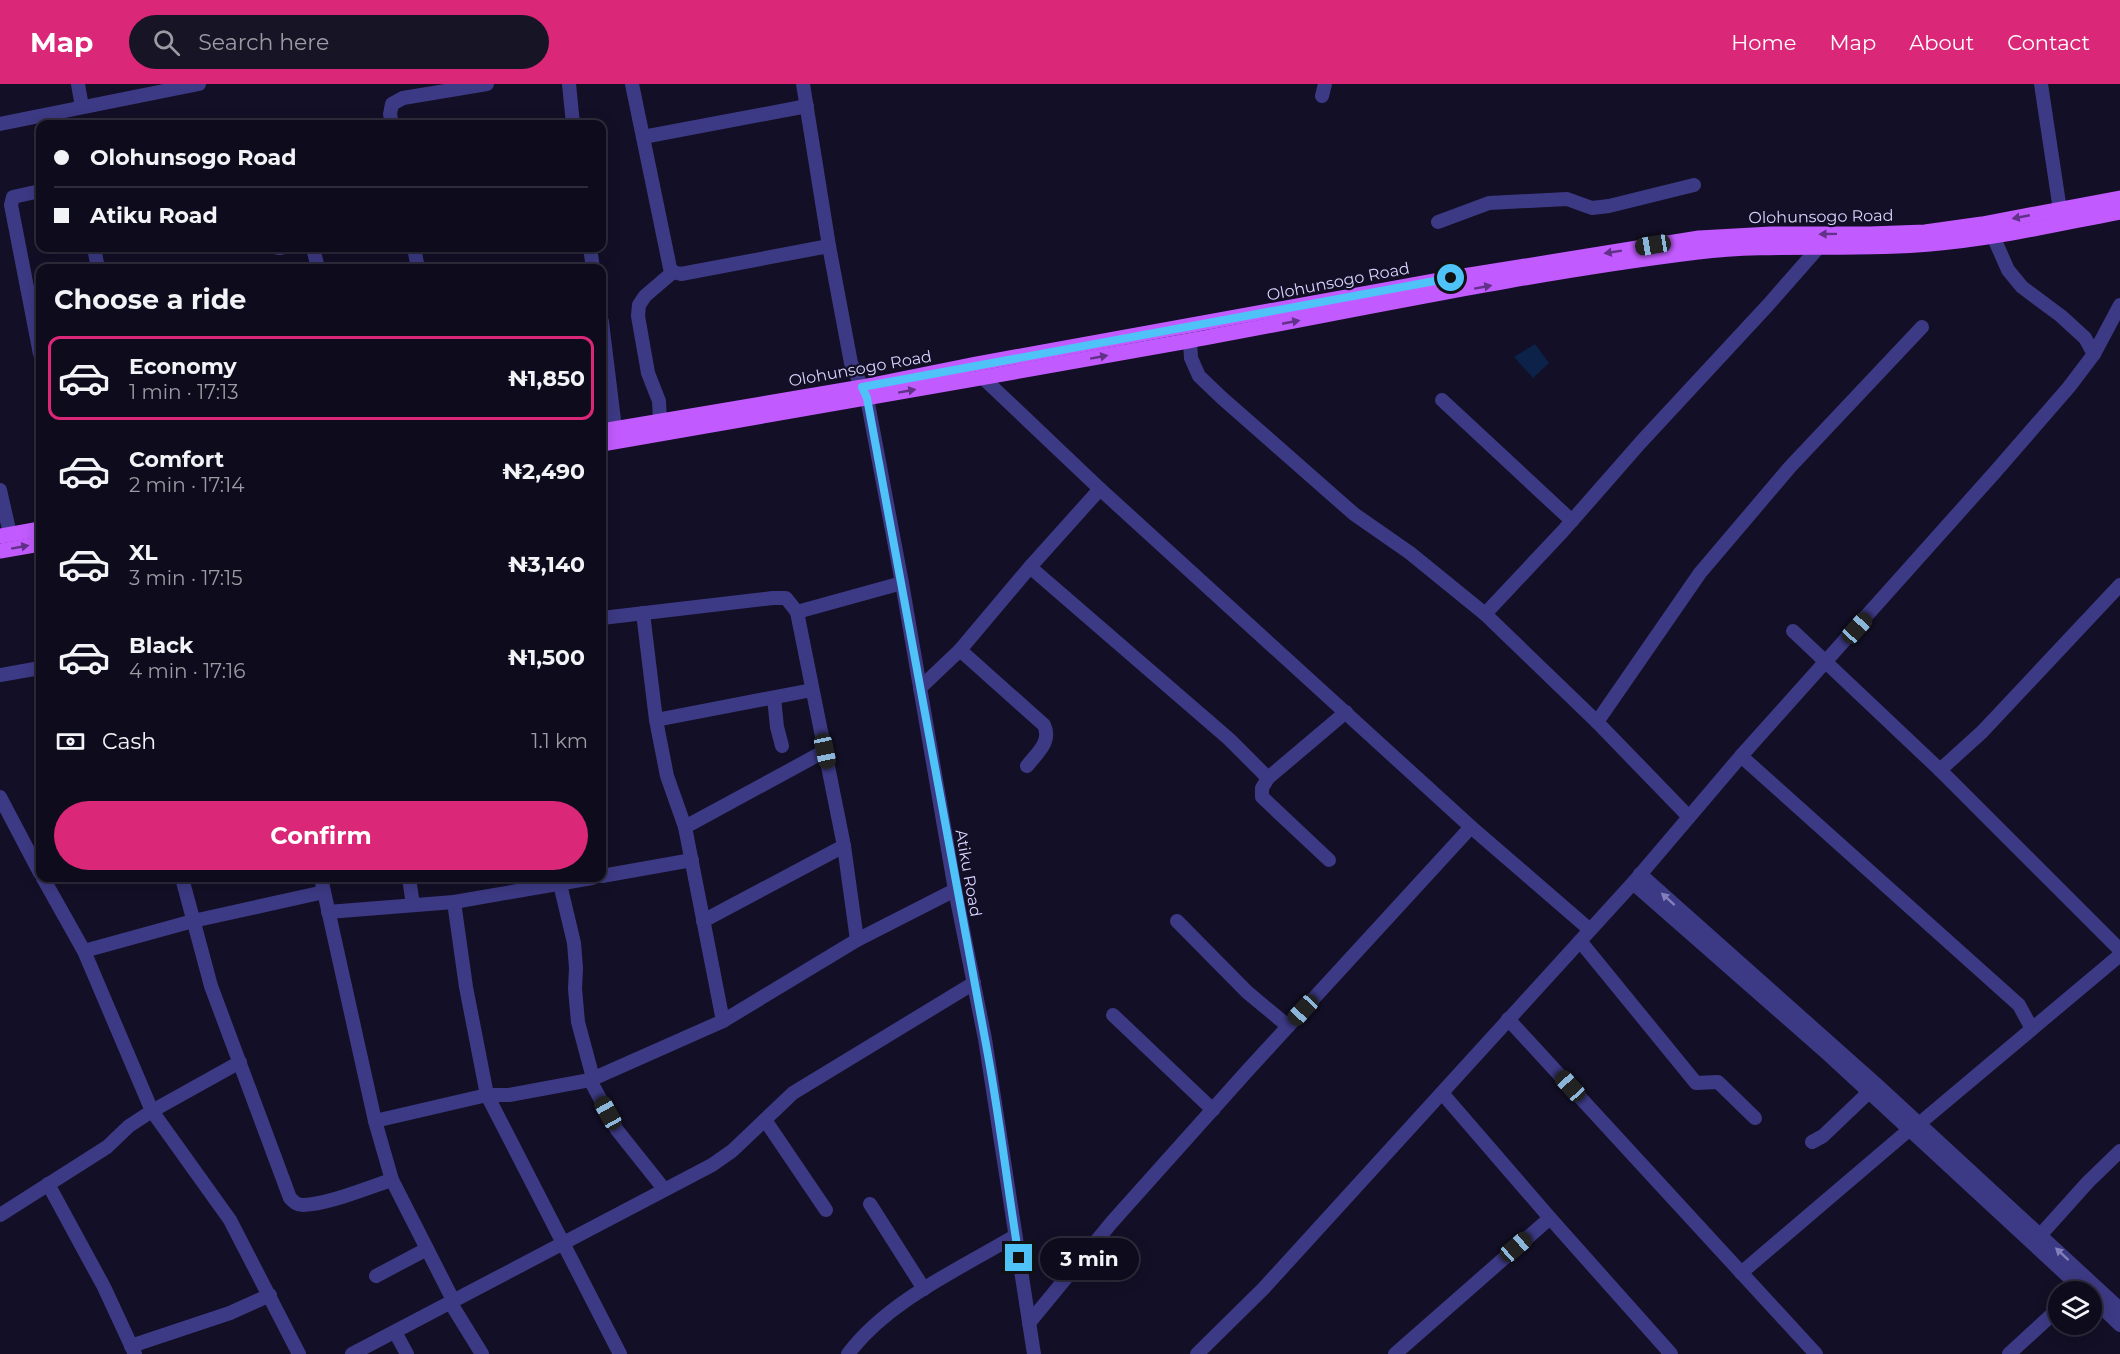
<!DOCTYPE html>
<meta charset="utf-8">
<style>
body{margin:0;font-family:Montserrat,sans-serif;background:#171425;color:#f1f3f6;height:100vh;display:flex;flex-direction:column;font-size:22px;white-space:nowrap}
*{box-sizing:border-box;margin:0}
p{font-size:20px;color:#9b9ba3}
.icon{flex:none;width:33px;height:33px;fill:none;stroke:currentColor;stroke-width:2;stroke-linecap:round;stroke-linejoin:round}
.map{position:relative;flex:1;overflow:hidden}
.side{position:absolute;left:36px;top:180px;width:570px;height:618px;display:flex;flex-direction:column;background:#0e0b1c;border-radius:12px;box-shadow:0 3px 15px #0003,0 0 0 2px #2e2b3b}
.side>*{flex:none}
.banner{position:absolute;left:36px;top:36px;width:570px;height:132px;border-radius:12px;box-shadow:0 3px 15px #0003,0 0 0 2px #2e2b3b;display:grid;align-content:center;height:132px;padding:0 18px;background:#0e0b1c}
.tools{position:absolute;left:2048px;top:1197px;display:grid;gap:12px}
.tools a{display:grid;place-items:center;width:54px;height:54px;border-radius:50%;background:#0e0b1c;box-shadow:0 3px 15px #0003,0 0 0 2px #2e2b3b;font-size:30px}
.end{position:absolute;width:27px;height:27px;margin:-14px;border:8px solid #4fc3f7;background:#111;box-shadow:0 0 0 3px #111}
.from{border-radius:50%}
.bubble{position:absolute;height:42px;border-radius:21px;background:#0e0b1c;box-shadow:0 3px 15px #0003,0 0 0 2px #2e2b3b;font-size:20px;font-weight:700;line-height:42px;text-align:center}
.car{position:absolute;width:18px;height:36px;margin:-18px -9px;border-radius:8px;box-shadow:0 0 4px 2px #0007;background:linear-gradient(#222 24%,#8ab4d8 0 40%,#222 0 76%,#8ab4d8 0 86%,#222 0)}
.banner b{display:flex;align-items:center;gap:21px;height:57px;font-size:22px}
.banner b+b{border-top:2px solid #2e2b3b}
.banner i{width:15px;height:15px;background:#f1f3f6}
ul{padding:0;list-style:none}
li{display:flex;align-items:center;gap:18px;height:84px;margin:0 12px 9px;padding:0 6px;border:3px solid transparent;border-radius:12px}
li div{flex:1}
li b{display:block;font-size:22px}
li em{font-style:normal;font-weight:700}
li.active{border-color:#db2777}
li>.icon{width:54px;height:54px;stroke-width:1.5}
h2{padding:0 18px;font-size:27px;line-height:72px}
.pay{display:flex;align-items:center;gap:15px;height:66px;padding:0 18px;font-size:22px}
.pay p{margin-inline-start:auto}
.button{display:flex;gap:12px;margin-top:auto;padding:12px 18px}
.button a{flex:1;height:69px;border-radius:36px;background:#db2777;color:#fff;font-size:24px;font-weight:700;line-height:69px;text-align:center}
header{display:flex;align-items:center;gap:36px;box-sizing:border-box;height:84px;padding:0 30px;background:#db2777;color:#fff}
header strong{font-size:28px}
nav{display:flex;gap:33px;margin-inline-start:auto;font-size:21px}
.search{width:420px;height:54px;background:#171425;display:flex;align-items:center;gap:15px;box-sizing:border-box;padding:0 21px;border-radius:33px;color:#9b9ba3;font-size:22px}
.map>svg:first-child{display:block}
.water{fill:#0c2248}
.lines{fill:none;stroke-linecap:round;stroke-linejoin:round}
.minor{stroke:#3d3a85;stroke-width:14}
.major{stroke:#c25bff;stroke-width:15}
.oneway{fill:#623188}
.oneway2{fill:#837fbc}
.route{stroke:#4fc3f7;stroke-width:8}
.labels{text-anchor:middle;stroke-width:4.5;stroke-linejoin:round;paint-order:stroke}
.street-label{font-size:16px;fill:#d9d4ff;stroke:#130f26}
</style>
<header>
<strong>Map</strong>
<div class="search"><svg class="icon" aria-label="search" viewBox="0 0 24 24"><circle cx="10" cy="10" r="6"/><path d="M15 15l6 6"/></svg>Search here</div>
<nav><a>Home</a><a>Map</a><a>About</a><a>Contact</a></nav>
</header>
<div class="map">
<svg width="2120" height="1270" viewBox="0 0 2120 1270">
<rect width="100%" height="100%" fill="#130f26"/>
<path class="water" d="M1535,260L1549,279L1533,294L1514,273Z"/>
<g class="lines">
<g class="minor">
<path d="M78,0L82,23"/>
<path d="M569,0L573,40"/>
<path d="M632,0L670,184L673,188"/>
<path d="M803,0L829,162L851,279L867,314L902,499L955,806L985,955L1034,1270"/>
<path d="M2041,0L2060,126"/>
<path d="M1322,12L1325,0"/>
<path d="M0,40L199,0"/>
<path d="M392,40L390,30L392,20L403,14L487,0"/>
<path d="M643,53L807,22"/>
<path d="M40,107L13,113L11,121L40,270"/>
<path d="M1438,138L1489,119L1567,115L1592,124L1609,122L1694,101"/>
<path d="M1993,152L2008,186L2022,203L2061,232L2085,254L2094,270"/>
<path d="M94,164L98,184"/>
<path d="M278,164H281"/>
<path d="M313,164L318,184"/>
<path d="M414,164L418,184"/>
<path d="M590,164L593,184"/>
<path d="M673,188L681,190L829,162"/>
<path d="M602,238L615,344"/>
<path d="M1190,257L1191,274L1199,292L1222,314L1354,430L1410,469L1485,530L1597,638L1689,733"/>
<path d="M982,293L1100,405L1471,743L1589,845"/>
<path d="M1442,316L1572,437"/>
<path d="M660,337L659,317L648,289L638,232L639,221L645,212L673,188"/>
<path d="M0,406L10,450"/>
<path d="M1030,483L1229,655L1268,694L1262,704V713L1329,776"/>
<path d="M797,528L844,762L857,856"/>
<path d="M643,529L656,636L667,692L685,743L723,937"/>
<path d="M1485,530L1563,447L1641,358L1769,220L1819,163"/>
<path d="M602,534L773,514H786L797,528L902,499"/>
<path d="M1793,547L1940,686L2120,866"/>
<path d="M960,566L1044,641C1052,658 1037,669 1027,682"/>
<path d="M0,591L40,584"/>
<path d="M920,604L960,566L1030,483L1100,405"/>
<path d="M774,614L777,643L782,662"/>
<path d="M656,636L812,606"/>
<path d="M1597,638L1700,489L1790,383L1922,243"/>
<path d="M1741,672L2019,921L2032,945"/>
<path d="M1940,686L1982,648L2120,501"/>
<path d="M1268,694L1346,628"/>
<path d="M0,713L40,789"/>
<path d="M685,743L825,667"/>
<path d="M1640,790L1877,1001L2120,1225"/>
<path d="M602,792L692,776"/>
<path d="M182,794L211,902L290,1114C294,1118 297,1121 303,1121C330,1120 366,1104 392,1096"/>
<path d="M321,794L375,1037L392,1096L453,1216"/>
<path d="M409,794L413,821"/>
<path d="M1633,799L1829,971L2085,1208"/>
<path d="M560,800L574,859L576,884L575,905L578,938L593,994"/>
<path d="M454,818L466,903L487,1011L620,1270"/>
<path d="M328,828L454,818L592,794"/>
<path d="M703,837L844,762"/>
<path d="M1177,837L1247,908L1288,942"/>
<path d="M1580,857L1696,999L1718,998L1755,1034"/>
<path d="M84,867L193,837L324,808"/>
<path d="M1113,931L1213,1026"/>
<path d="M1508,935L1816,1270"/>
<path d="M240,978L152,1027L230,1136L299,1270"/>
<path d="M590,996L617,1046L664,1105"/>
<path d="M1442,1009L1550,1134L1671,1270"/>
<path d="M765,1036L826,1126"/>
<path d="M375,1037L487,1011H509L590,996L723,937L857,856L955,806"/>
<path d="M1920,1039L2120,871"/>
<path d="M1812,1058L1823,1052L1869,1008"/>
<path d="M48,1100L104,1203L135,1270"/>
<path d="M870,1120L924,1205"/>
<path d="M0,1131L107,1063L129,1042L152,1027L84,867L43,794"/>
<path d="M2035,1157L2088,1098L2120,1067"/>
<path d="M1741,1189L1910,1045"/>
<path d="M376,1192L427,1165"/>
<path d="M2091,1213L2120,1241"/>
<path d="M450,1218L482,1270"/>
<path d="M1029,1239L1112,1138L1248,986L1471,743"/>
<path d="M395,1248L407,1270"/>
<path d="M131,1262L230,1229L270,1211"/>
<path d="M352,1270L712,1081L732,1067L793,1009L974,899"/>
<path d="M848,1270C888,1217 959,1185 1015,1152"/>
<path d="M1197,1270L1263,1205L1633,799L1741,672L1996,387L2069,303L2094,270L2120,221"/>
<path d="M1395,1270L1550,1134"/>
<path d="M2009,1270L2058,1225"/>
</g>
<g class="major">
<path d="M602,347L862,303L976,280L1451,194L1699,154L1771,150H1870L1925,148L1982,140L2120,114"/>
<path d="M602,360C797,325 993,293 1188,257C1357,226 1527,189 1698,168C1775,159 1852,167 1930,160C1994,155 2057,140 2120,128"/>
<path d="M0,452L40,445"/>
<path d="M0,467L40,460"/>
</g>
</g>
<defs><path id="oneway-solid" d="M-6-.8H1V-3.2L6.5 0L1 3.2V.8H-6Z" transform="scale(1.5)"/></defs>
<g class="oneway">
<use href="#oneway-solid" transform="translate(2021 133) rotate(169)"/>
<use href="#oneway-solid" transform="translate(1828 150) rotate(179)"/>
<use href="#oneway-solid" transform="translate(1613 168) rotate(171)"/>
<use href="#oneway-solid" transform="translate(1483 203) rotate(-10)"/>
<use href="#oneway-solid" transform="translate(1291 238) rotate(-11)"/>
<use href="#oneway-solid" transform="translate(1099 273) rotate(-10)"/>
<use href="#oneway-solid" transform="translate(907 307) rotate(-10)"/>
<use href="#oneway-solid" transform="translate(20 463) rotate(-10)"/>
</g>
<g class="oneway2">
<use href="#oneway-solid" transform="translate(1668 815) rotate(-138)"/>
<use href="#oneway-solid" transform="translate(2062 1170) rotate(-137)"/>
</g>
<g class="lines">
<path class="route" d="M1019,1174C1007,1101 999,1027 985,955C944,742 907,528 867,314L862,303L1451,194"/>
</g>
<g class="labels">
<g class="street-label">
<text transform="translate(1821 132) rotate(-1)" y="6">Olohunsogo Road</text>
<text transform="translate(1338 197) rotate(-11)" y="6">Olohunsogo Road</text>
<text transform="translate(860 284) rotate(-10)" y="6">Olohunsogo Road</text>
<text transform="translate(969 789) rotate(80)" y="6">Atiku Road</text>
</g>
</g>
</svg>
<div class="tools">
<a><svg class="icon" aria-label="layers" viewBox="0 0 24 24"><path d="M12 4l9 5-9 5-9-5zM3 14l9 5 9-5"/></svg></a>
</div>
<i class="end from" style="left:1451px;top:194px"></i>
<i class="end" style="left:1019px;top:1174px"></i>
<div class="bubble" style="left:1040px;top:1154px;width:99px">3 min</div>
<i class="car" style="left:1653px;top:161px;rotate:261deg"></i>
<i class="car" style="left:1857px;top:544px;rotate:42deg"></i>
<i class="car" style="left:825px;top:667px;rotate:168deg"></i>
<i class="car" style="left:1303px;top:926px;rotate:223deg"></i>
<i class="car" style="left:1570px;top:1002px;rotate:318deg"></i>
<i class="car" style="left:608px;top:1029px;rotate:331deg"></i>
<i class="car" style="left:1516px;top:1163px;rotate:49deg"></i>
<div class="banner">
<b><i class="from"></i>Olohunsogo Road</b>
<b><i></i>Atiku Road</b>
</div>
<section class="side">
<h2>Choose a ride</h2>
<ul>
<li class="active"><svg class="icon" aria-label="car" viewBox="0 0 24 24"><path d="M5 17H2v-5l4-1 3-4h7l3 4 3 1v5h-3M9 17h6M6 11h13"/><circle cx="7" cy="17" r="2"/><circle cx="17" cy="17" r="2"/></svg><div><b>Economy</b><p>1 min · 17:13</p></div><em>₦1,850</em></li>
<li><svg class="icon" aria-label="car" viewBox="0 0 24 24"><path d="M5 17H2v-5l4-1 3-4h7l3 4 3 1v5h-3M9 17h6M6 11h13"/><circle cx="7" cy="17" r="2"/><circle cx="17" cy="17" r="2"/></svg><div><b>Comfort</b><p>2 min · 17:14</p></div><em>₦2,490</em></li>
<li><svg class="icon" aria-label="car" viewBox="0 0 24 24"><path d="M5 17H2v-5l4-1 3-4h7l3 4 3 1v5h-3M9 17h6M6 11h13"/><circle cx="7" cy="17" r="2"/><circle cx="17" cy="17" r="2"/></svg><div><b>XL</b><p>3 min · 17:15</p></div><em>₦3,140</em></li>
<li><svg class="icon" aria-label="car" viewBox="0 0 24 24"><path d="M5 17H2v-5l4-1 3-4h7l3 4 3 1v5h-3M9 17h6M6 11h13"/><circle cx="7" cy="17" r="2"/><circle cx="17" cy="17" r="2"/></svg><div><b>Black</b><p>4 min · 17:16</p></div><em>₦1,500</em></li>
</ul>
<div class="pay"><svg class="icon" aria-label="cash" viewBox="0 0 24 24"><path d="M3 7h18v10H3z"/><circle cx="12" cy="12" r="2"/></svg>Cash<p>1.1 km</p></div>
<div class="button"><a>Confirm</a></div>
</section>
</div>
